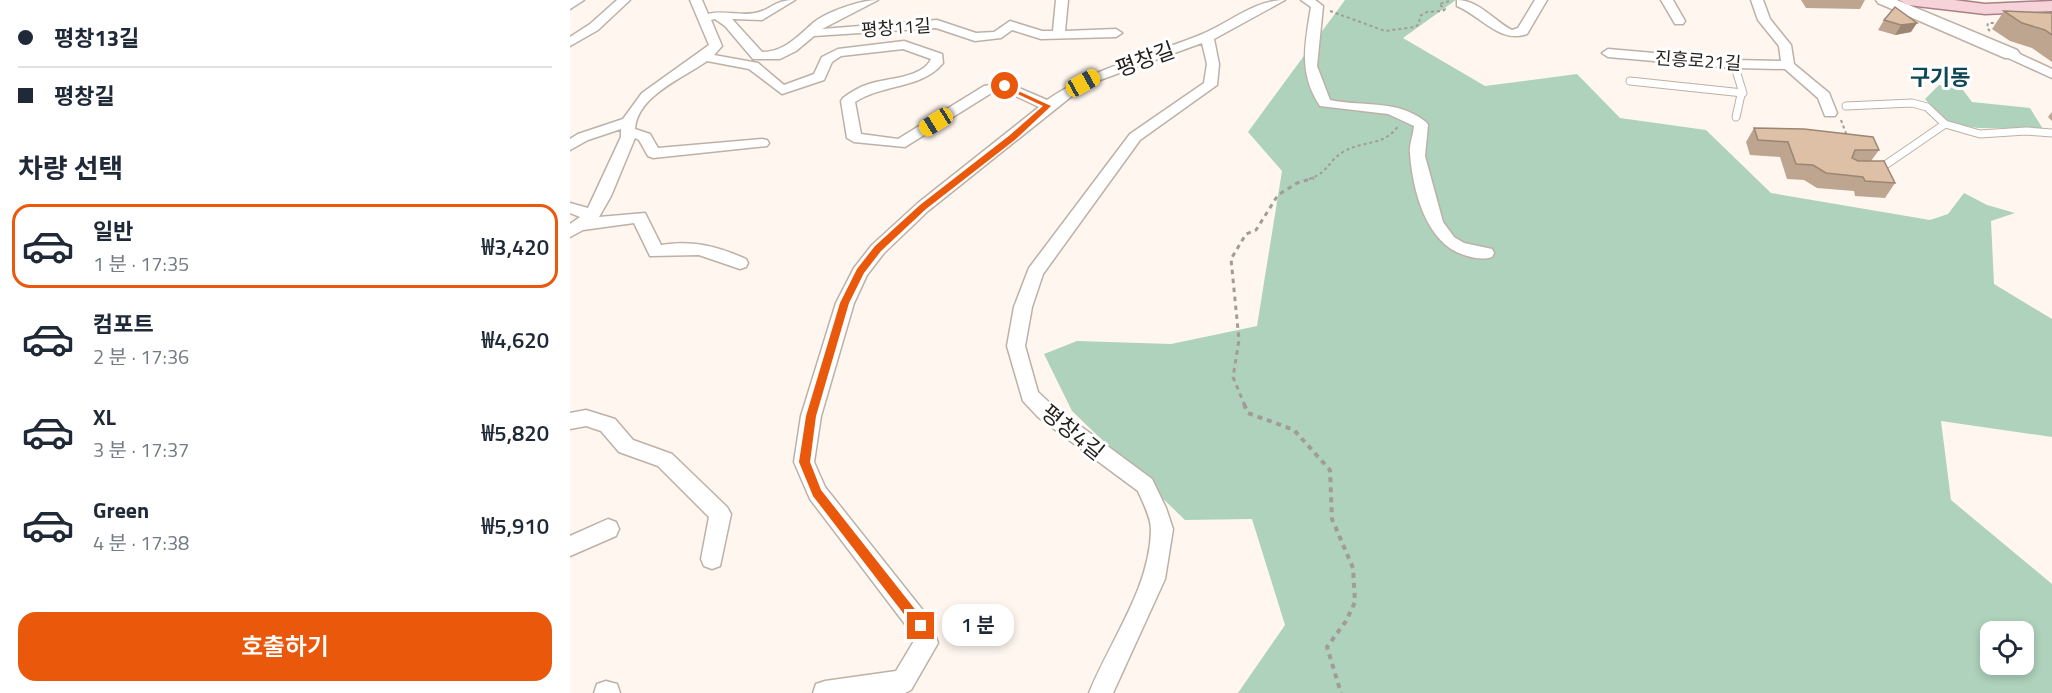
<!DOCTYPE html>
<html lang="ko">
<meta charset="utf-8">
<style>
body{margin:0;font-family:"Titillium Web","Noto Sans KR",sans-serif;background:#f2f2f3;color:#1f2937;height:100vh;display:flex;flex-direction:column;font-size:22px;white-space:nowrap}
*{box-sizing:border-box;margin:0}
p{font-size:20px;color:#747a83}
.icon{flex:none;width:33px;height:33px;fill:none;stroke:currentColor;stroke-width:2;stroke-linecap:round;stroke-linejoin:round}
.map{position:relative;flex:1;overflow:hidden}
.drawer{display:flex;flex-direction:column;background:#fff;width:570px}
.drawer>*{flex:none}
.hud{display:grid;align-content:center;height:132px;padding:0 18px;background:#fff}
.controls{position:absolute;left:1410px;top:621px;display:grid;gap:12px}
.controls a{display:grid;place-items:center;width:54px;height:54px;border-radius:12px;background:#fff;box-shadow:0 3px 9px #0003;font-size:30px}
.end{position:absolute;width:27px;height:27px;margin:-14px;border:8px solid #ea580c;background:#fff;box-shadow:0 0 0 3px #fff}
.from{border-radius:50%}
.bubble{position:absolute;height:42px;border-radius:18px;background:#fff;box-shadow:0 3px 9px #0003;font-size:20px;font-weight:600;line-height:42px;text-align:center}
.car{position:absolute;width:18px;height:36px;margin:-18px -9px;border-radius:8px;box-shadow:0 0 4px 2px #0007;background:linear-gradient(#f5c518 24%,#345 0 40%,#f5c518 0 76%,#345 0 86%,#f5c518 0)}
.hud b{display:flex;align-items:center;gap:21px;height:57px;font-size:22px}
.hud b+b{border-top:2px solid #e0e1e3}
.hud i{width:15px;height:15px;background:#1f2937}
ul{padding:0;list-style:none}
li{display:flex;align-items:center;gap:18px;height:84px;margin:0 12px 9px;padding:0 6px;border:3px solid transparent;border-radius:18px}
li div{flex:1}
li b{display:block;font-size:22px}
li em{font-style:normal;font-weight:600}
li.active{border-color:#ea580c}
li>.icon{width:54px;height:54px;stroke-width:1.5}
h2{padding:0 18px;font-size:27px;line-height:72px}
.cta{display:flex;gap:12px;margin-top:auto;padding:12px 18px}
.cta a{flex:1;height:69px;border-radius:18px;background:#ea580c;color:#fff;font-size:24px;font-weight:600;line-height:69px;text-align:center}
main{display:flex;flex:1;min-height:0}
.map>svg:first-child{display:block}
.forest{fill:#aed2bc;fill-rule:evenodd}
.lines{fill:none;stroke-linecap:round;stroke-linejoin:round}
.service-casing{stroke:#bdb1a7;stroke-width:9}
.minor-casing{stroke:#bdb1a7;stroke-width:3}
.secondary-casing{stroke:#bdb1a7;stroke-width:3}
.primary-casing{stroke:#a88186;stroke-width:3}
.path-far2{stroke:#a29c96;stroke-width:2;stroke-dasharray:3 3;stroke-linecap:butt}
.path-far1{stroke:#a29c96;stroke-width:3;stroke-dasharray:4.5 4.5;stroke-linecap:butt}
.path{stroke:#a29c96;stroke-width:4;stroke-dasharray:5 5;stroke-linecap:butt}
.service{stroke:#fff;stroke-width:7}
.minor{fill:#fff;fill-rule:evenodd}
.secondary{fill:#fff;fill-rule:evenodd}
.primary{fill:#f5d3d9;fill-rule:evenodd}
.wall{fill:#bea58f}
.shaded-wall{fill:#9b8674}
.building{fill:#ddc0a6;stroke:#9b8674;stroke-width:1.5}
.route{fill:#ea580c}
.labels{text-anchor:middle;stroke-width:6;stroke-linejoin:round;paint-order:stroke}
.far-street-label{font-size:18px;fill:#231f1b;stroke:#fff}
.street-label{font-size:22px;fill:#231f1b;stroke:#fff}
.far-quarter-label{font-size:22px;font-weight:bold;fill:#0f4755;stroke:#fff}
</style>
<main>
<section class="drawer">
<div class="hud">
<b><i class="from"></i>평창13길</b>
<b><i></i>평창길</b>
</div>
<h2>차량 선택</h2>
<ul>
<li class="active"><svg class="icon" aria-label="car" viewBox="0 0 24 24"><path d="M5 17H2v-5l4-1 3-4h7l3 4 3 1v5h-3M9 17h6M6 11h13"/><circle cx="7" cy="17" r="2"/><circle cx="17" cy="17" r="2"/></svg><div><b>일반</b><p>1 분 · 17:35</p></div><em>₩3,420</em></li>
<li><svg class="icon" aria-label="car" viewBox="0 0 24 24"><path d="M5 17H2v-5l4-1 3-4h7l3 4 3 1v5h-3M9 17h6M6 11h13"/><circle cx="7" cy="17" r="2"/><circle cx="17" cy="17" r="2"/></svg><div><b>컴포트</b><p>2 분 · 17:36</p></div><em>₩4,620</em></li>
<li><svg class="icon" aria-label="car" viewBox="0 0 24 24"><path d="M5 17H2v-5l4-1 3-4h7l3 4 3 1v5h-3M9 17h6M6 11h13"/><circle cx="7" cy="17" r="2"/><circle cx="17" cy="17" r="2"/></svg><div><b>XL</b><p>3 분 · 17:37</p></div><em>₩5,820</em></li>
<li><svg class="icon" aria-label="car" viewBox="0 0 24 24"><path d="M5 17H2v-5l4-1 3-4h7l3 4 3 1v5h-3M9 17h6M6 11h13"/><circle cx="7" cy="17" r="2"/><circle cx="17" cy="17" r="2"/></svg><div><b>Green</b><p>4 분 · 17:38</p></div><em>₩5,910</em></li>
</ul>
<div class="cta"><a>호출하기</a></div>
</section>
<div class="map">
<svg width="1482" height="693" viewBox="0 0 1482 693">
<rect width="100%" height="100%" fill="#fef6ef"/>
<g class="forest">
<path d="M775,0H886L833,38L915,86L1007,74L1050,118L1136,130L1201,193L1360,220L1378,214L1394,193L1417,205L1445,213L1421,221L1424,284L1482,319V437L1371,421L1381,500L1482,584V693H668L715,625L682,519L615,520L502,411L474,354L507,341L601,344L687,326L712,171L678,132ZM1420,632H1454V664H1420Z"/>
<path d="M1369,85L1393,90L1402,102L1460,108L1473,129L1408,128L1377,123L1355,99Z"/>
</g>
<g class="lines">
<defs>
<g id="service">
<path d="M1164,64L1172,90L1166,117"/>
<path d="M1060,81L1173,93"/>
<path d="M1276,106L1342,103L1357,107L1375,124L1410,134L1456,131L1482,133"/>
<path d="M1308,170L1375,124"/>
</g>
<g id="minor">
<path d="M0,0H14L0,9Z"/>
<path d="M47,0H60L28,30L0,46V37L20,24Z"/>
<path d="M120,0H132L138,14C154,10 170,16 185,13C202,10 203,0 225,0L192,20L162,19L192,52C214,52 227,37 243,23C256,12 290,0 308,0L252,29L367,20L406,33L424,32L440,21L472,31H483L486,0H498L495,31L546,29L552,33L546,37L471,39L442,30L431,38L405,41L366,28L244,36L226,51L210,59H183L155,26L145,19L141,20L152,46L144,55L188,63L214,85L244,74L252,57L268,49L334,41L372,54L373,63C352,89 312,84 285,102L291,134L328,139L414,86L435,82L477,100C523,68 578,56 630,35C658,24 684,0 715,0L644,39L649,64L647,85L570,140L473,274L462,307L455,346L468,392L482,405L582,479L596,508L603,529L595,579L543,693H519C540,641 580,588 581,530C581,517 573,503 568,491L468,417L453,401L437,346L444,307L459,268L560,134L634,83L637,64L632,43L530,80L507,92L358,211L314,253L297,275L284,303L251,416L244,462L255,487L359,618L368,643L341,690L335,693H243L246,684L255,681L326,671L344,641L341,632L240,499L224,462L231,416L266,303L284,268L302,245L348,203L469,107L433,90L423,92L335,147L284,142L277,138L271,101L273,98C281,92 289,87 299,84C317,78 353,78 361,59L333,49L271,56L262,62L254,80L212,94L179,69L137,61C113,78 67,96 65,129L80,134L88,148L192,139L197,140L199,143L197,146L83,158L78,156L69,140L65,138L41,196L29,217L75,213L91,245C122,240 147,246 176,259L178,263L176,267L170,269L129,255L80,256L64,223L13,230L0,237V224L10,217L0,213V203L18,208L51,137V129L18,140L0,150V139L8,134L53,119L72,93L139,45Z"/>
<path d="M731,0H745L753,6L747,66L760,100C794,107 827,99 856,122L858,125L855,156L873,222L884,237L894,243L922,249L924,253L922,257C913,260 903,258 894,255C856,243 843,191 840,154C839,145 843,136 844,126L818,114L750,106C728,73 735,44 741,7Z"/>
<path d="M887,0C909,0 924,21 942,30L948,28L965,0H977L957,34C930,44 911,16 887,6Z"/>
<path d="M1091,0H1103L1115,21L1113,24H1105Z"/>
<path d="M1181,0H1193L1200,19L1221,45L1224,64L1259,93L1267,113L1265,116H1255L1248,98L1215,69L1164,68L1038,57L1032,53L1038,49L1164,60L1211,61L1209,46L1188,20Z"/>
<path d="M1441,50L1482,69V78L1436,57V51Z"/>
<path d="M16,410L45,419L63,440L102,454L157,507L161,514L150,566L142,569L134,566L131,559L139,517L88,466L49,452L31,431L16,426L0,429V413Z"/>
<path d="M38,519L46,522L49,529L46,536L0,556V536Z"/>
<path d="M36,681L47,684L50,693H24L27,684Z"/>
</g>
<path id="secondary" d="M1306,0H1327L1447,50L1450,54L1447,58H1435L1308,3Z"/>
<path id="primary" d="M1329,0H1384L1415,4L1482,1V11L1415,14L1338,5Z"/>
</defs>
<use href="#service" class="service-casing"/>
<use href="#minor" class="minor-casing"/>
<use href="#secondary" class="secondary-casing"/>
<use href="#primary" class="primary-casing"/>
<g class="path-far2">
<path d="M760,11L815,31L845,27L849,24L850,16L857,12L873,11L875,9L869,4L880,1"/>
<path d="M1420,31L1417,28L1418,23H1427"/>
<path d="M1271,120L1277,136"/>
<path d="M739,179C758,173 758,161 773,152C792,140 814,147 828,126"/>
</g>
<path class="path-far1" d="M675,406L663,377L669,340L661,259L676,234L686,230L708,195L727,183L744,178"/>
<path class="path" d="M674,404L678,413L724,430L760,470L762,519L783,568L785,602L776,621L757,647L771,693"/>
<use href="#service" class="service"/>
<use href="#minor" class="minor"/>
<use href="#secondary" class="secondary"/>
<use href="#primary" class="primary"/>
</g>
<g class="wall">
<path d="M1231,0H1295L1290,9L1236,8Z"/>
<path d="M1325,7L1341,32L1325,35L1308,30L1314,20Z"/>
<path d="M1434,11L1482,13V62L1462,48L1440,41L1422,29Z"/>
<path d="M1482,112V121L1478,117Z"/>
<path d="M1184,128L1309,150L1301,161L1325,183L1315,198L1285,196L1284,191L1247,188L1234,180L1217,179L1210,157L1180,155L1176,142Z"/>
</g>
<path class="shaded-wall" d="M1347,23L1341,32L1325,35L1331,25Z"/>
<g class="building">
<path d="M1325,7L1347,23L1331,25L1314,20Z"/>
<path d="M1434,11L1482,13V35L1475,30L1452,23Z"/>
<path d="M1184,128L1234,129L1303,137L1309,150H1285L1282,158L1288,161H1314L1325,183L1295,181L1293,177L1256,173L1243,165L1226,164L1218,142L1188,140Z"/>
</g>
<path class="route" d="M433,84L481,106L446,139L356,209L311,251L294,273L279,303L246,416L240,462L251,490L355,622V631L351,633L347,631L243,496L229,462L236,416L270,303L287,269L305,246L350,205L440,135L473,106L433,87Z"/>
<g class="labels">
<g class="far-street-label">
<text transform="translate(326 28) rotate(-4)" y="6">평창11길</text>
<text transform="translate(1128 61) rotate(4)" y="6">진흥로21길</text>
</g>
<g class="street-label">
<text transform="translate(575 59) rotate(-20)" y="8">평창길</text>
<text transform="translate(503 432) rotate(39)" y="8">평창4길</text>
</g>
<g class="far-quarter-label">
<text x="1370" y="85">구기동</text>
</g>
</g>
</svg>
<div class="controls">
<a><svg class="icon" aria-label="locate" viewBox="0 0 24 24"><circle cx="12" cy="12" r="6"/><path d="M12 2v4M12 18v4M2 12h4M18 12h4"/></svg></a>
</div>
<i class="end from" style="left:435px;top:86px"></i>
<i class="end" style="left:351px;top:626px"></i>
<div class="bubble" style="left:372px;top:604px;width:72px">1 분</div>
<i class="car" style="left:513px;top:83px;rotate:61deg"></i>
<i class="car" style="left:366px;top:122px;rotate:238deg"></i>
</div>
</main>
